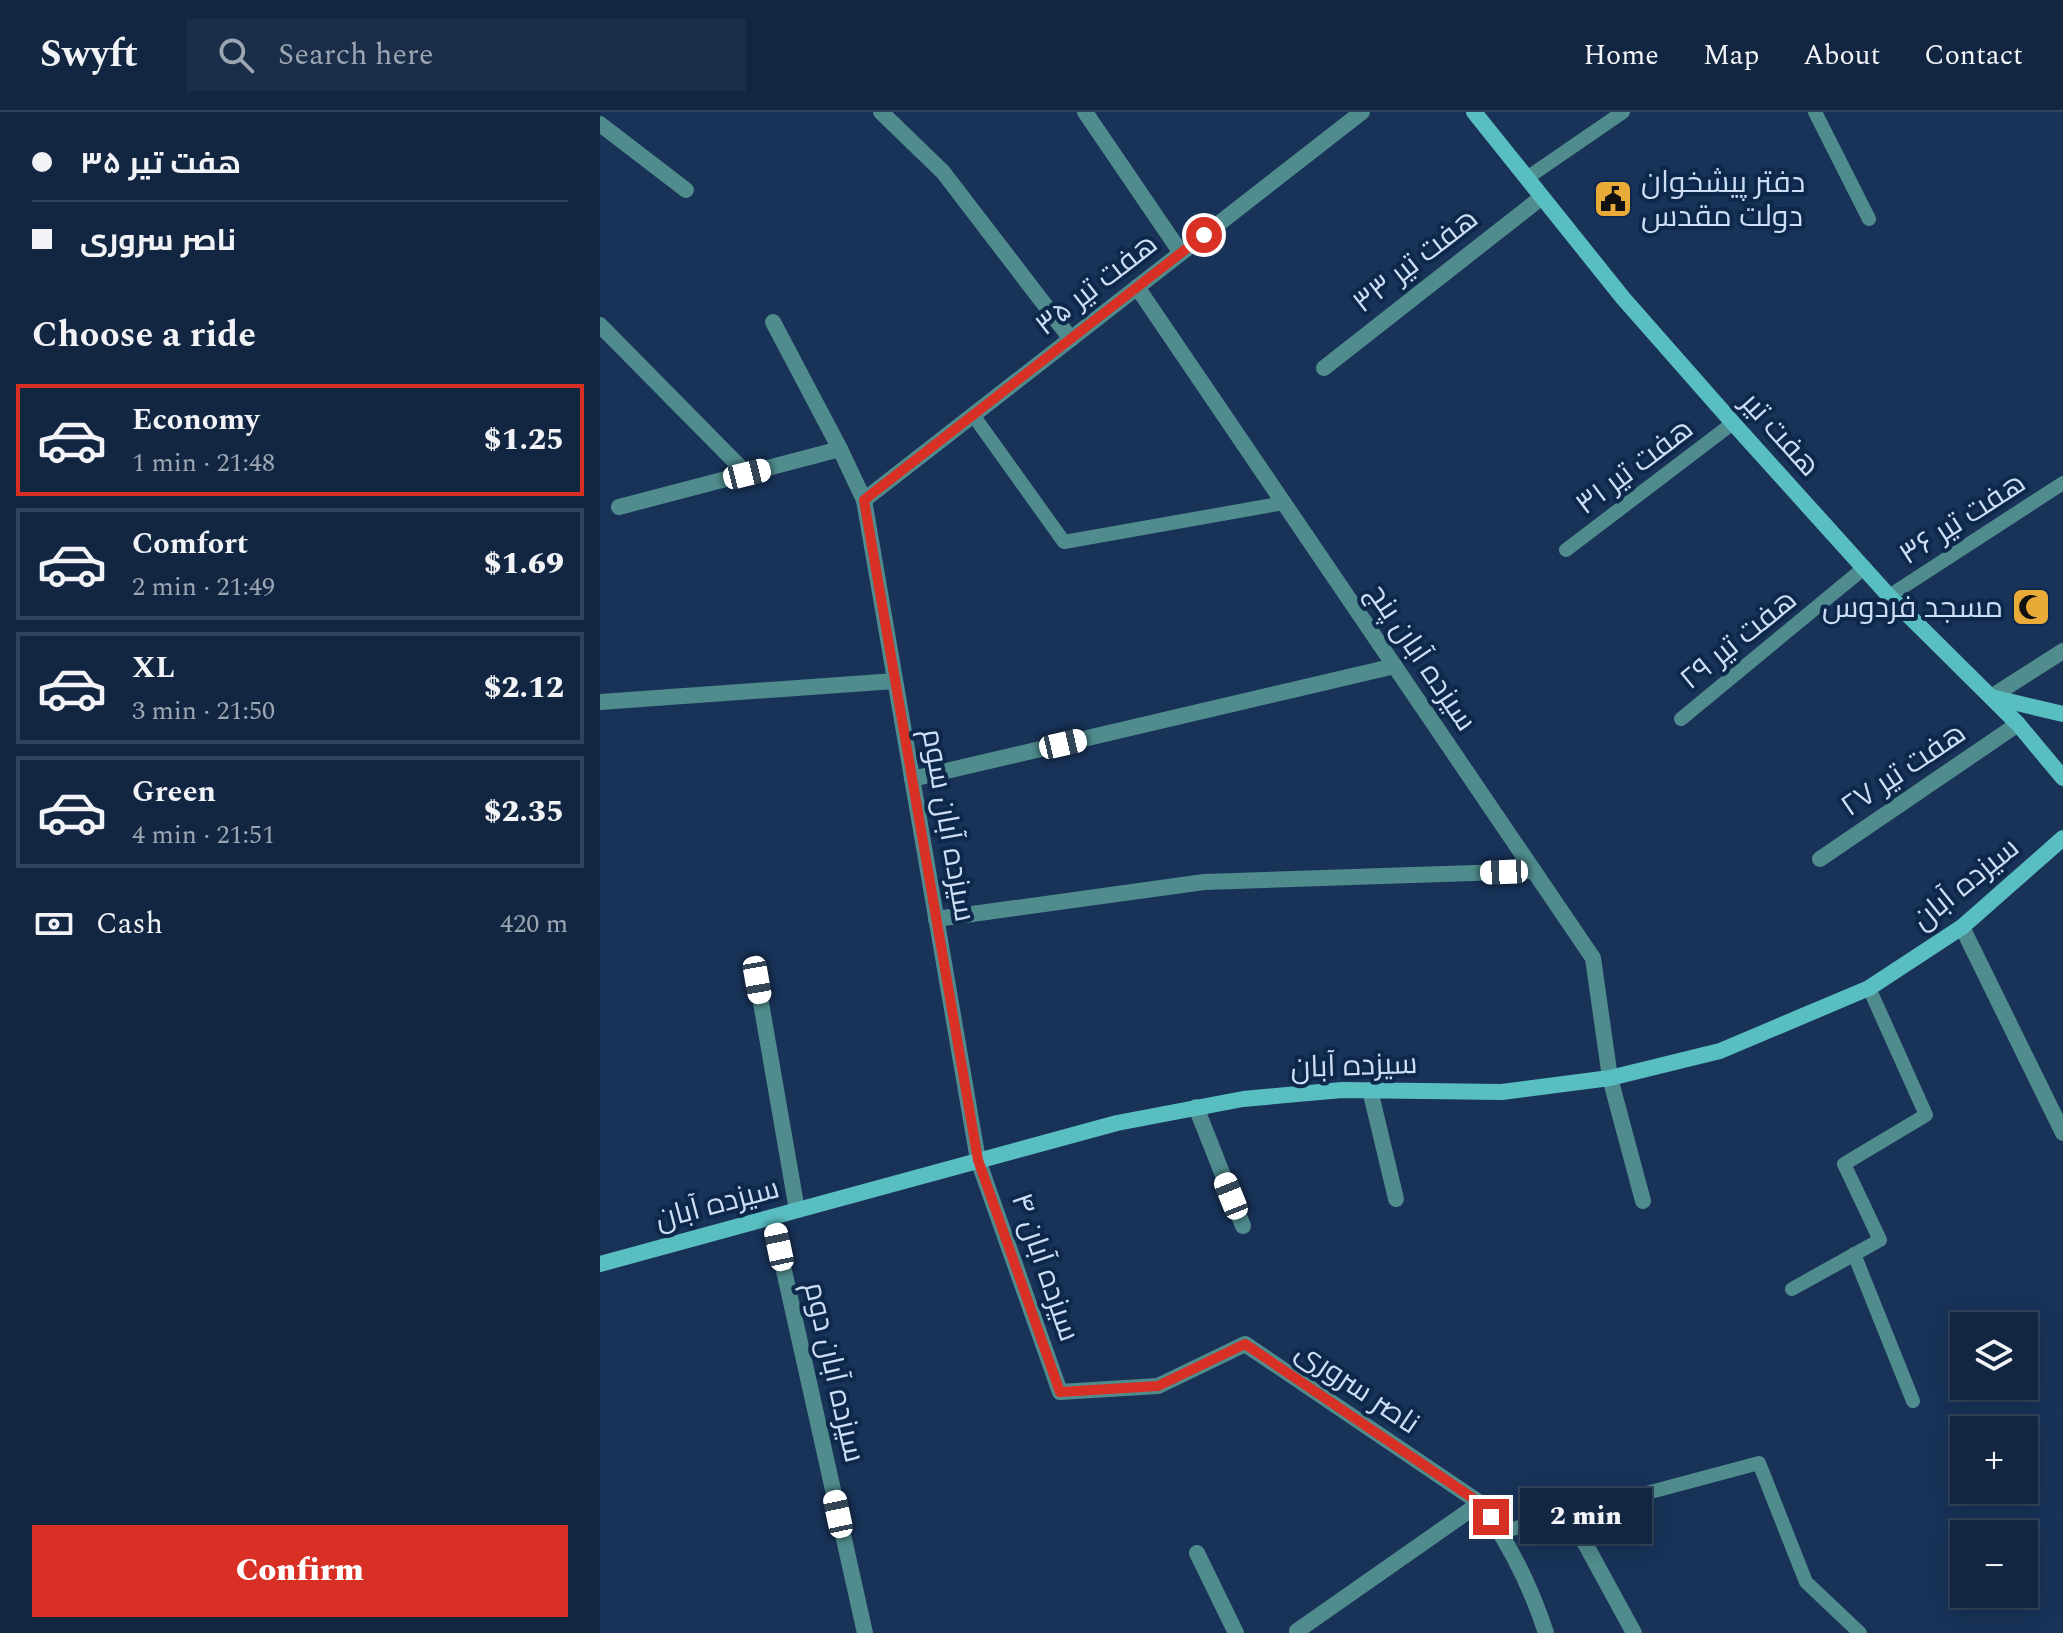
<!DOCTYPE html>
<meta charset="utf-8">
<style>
body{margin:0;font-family:Spectral,Cairo,serif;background:#1b2e49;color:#f1f3f6;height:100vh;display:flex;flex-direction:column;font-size:30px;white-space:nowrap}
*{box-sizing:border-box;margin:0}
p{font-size:26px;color:#9ca5b2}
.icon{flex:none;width:44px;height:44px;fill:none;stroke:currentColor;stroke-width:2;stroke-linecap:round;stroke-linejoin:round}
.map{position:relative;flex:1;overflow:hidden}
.panel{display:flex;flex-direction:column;background:#122642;width:600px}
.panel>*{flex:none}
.top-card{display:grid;align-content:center;height:176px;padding:0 32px;background:#122642}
.tools{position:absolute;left:1350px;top:1200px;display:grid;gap:16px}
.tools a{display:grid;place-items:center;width:88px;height:88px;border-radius:0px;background:#122642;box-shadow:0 4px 20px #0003,0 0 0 2px #31435b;font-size:40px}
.end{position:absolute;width:36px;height:36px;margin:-18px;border:10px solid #d93025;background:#fff;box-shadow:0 0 0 4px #fff}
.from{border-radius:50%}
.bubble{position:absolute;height:56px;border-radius:0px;background:#122642;box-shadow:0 4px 20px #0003,0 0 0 2px #31435b;font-size:26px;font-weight:800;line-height:56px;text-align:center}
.car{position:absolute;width:24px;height:48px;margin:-24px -12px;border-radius:10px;box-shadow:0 0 6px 2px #0007;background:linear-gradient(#fff 24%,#345 0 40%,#fff 0 76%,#345 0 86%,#fff 0)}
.top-card b{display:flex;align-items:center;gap:28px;height:76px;font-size:30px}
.top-card b+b{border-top:2px solid #31435b}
.top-card i{width:20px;height:20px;background:#f1f3f6}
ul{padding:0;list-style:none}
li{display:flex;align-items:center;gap:24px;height:112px;margin:0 16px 12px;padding:0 16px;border:4px solid #31435b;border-radius:0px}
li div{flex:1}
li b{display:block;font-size:30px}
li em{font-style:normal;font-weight:800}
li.on{border-color:#d93025}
li>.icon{width:72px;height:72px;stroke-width:1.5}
h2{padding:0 32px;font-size:36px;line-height:96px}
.pay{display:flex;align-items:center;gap:20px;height:88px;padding:0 32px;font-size:30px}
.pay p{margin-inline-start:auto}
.primary-button{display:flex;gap:16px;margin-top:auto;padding:16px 32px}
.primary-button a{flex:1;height:92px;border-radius:0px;background:#d93025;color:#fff;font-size:32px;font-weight:800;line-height:92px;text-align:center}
header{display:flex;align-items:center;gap:48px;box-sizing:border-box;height:112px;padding:0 40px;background:#122642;border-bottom:2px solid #31435b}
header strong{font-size:38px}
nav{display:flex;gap:44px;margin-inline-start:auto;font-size:28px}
.search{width:560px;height:72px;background:#1b2e49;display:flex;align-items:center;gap:20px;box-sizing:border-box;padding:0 28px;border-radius:0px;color:#9ca5b2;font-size:30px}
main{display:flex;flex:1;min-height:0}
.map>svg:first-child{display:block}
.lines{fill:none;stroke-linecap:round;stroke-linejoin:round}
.lane{stroke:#508c8d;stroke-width:14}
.street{stroke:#508c8d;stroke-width:16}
.secondary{stroke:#59bec1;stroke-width:16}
.route{stroke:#d93025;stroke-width:10}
.labels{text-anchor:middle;stroke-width:8;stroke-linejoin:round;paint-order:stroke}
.poi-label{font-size:30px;fill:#ccddf5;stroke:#0e284c;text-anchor:start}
.street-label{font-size:30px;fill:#ccddf5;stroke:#0e284c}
</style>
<header>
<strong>Swyft</strong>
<div class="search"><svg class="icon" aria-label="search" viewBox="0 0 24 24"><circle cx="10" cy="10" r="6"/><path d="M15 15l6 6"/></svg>Search here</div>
<nav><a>Home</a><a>Map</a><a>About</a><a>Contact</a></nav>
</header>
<main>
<section class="panel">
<div class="top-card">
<b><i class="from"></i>هفت تیر ۳۵</b>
<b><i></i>ناصر سروری</b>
</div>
<h2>Choose a ride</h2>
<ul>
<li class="on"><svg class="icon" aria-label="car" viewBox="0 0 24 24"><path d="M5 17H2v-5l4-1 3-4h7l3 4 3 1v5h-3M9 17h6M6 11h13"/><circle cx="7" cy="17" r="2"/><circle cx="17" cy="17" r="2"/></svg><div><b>Economy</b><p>1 min · 21:48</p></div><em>$1.25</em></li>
<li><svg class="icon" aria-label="car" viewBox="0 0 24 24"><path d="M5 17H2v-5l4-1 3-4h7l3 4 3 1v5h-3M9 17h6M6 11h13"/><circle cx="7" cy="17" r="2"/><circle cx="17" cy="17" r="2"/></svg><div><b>Comfort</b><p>2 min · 21:49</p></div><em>$1.69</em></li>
<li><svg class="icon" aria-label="car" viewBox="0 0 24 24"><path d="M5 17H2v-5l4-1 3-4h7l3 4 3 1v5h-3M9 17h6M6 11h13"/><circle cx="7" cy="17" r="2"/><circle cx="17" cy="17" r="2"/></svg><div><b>XL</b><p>3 min · 21:50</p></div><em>$2.12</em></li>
<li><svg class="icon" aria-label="car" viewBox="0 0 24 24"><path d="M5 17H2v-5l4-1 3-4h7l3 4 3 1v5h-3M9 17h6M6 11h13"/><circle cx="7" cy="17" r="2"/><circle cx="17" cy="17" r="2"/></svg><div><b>Green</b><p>4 min · 21:51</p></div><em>$2.35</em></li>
</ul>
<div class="pay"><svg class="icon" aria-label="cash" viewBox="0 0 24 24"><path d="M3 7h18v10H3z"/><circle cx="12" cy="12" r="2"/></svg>Cash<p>420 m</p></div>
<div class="primary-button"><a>Confirm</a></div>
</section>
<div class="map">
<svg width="1463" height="1521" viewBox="0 0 1463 1521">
<rect width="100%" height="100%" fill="#183258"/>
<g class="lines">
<g class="lane">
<path d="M1215,0L1269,107"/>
<path d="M927,66L1023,0"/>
<path d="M373,303L464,430L684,391"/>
<path d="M966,438L1133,311"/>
<path d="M1289,484L1463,371"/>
<path d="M1081,607L1264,456"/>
<path d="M1254,1142L1313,1289"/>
<path d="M1192,1177L1280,1128L1244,1052L1326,1003L1269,876"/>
<path d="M901,1420L1159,1351L1206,1470L1260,1521"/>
</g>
<g class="street">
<path d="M281,0L343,60L471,227"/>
<path d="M485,0L581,141"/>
<path d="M0,12L86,78"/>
<path d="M537,175L993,846L1010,966L1043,1089"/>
<path d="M173,210L240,337L264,388L378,1048L460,1280L558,1274L645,1232L880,1391C908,1429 931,1475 946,1521"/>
<path d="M0,213L147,362"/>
<path d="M724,256L942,85"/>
<path d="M264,388L762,0"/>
<path d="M19,395L240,337"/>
<path d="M1391,585L1463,539"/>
<path d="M0,590L295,569"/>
<path d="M312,667L795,554"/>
<path d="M1220,747L1418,612"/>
<path d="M336,807L604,770L934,759"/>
<path d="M1362,815L1463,1021"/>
<path d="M157,868L197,1098"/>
<path d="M770,978L796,1087"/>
<path d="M596,995L643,1114"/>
<path d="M172,1105L265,1521"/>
<path d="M969,1402L1034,1521"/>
<path d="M597,1441L636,1521"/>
<path d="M698,1521L697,1519L880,1391"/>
</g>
<g class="secondary">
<path d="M874,0L1023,186L1133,311L1289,484L1418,612L1463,666"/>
<path d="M1391,585L1463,602"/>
<path d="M0,1152L517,1011L643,987L742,978L902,980L1010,966L1120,939L1269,876L1362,815L1463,726"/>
</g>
</g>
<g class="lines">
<path class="route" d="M604,123L264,388L378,1048L460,1280L558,1274L645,1232L880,1391L891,1405"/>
</g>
<defs>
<symbol id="civic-square" viewBox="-11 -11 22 22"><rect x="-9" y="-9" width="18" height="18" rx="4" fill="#eaaa38" stroke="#0e284c"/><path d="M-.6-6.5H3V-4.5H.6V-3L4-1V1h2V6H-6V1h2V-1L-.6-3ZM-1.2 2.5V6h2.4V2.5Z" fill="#111"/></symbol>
<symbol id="mosque-square" viewBox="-11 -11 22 22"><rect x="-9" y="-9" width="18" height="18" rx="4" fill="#eaaa38" stroke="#0e284c"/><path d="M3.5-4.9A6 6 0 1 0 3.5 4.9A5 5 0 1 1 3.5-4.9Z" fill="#111"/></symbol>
</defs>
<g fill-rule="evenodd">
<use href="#civic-square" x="991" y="65" width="44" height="44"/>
<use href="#mosque-square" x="1409" y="473" width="44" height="44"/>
</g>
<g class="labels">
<g class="poi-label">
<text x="1041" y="80">دفتر پیشخوان<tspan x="1041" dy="34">دولت مقدس</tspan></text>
<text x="1403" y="505" text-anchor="end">مسجد فردوس</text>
</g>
<g class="street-label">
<text transform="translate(815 148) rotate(-38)" y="10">هفت تیر ۳۳</text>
<text transform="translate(496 172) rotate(-38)" y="10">هفت تیر ۳۵</text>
<text transform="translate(1181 322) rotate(48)" y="10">هفت تیر</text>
<text transform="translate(1034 354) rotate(-37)" y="10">هفت تیر ۳۱</text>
<text transform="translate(1362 406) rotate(-33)" y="10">هفت تیر ۳۶</text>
<text transform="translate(1138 527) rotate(-39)" y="10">هفت تیر ۲۹</text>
<text transform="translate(822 545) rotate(56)" y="10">سیزده آبان پنج</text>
<text transform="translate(1303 657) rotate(-34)" y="10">هفت تیر ۲۷</text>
<text transform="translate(349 713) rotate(80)" y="10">سیزده آبان سوم</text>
<text transform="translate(1365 771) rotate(-39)" y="10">سیزده آبان</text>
<text transform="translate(754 953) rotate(-2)" y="10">سیزده آبان</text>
<text transform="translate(117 1091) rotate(-15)" y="10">سیزده آبان</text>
<text transform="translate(446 1155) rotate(71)" y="10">سیزده آبان ۴</text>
<text transform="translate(235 1260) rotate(77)" y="10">سیزده آبان دوم</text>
<text transform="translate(758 1275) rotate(34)" y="10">ناصر سروری</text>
</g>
</g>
</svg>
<div class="tools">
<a><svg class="icon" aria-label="layers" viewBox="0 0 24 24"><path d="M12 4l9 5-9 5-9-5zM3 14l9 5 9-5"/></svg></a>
<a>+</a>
<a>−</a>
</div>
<i class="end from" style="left:604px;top:123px"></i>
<i class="end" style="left:891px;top:1405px"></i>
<div class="bubble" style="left:920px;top:1376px;width:132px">2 min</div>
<i class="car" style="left:147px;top:362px;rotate:76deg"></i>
<i class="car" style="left:463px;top:632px;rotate:77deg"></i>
<i class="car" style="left:904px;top:760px;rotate:268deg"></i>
<i class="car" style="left:157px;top:868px;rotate:170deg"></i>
<i class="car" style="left:631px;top:1084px;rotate:338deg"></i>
<i class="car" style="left:179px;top:1135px;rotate:348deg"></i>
<i class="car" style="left:238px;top:1402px;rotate:348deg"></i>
</div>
</main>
